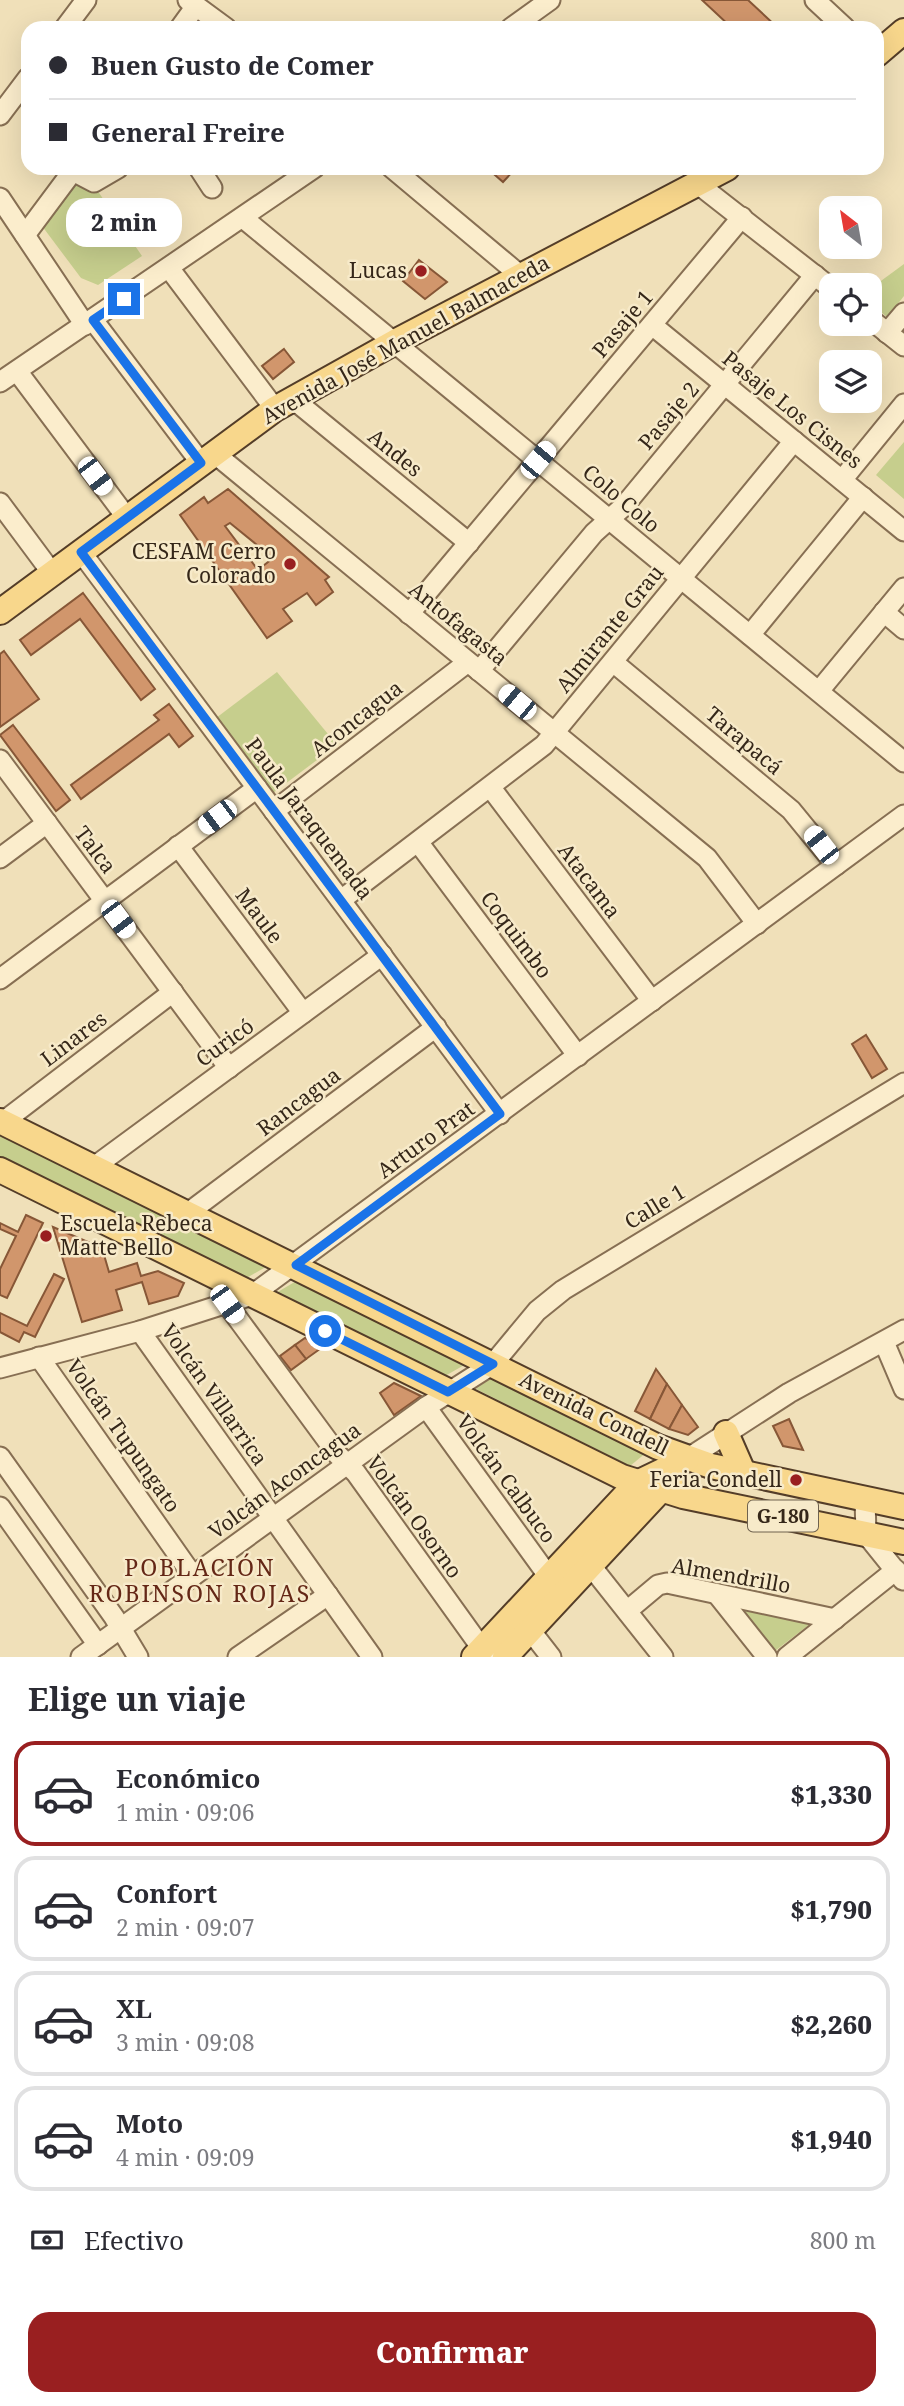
<!DOCTYPE html>
<html lang="es">
<meta charset="utf-8">
<style>
body{margin:0;font-family:"Noto Serif",serif;background:#f7f7f7;color:#2b2b33;height:100vh;display:flex;flex-direction:column;font-size:26px;white-space:nowrap}
*{box-sizing:border-box;margin:0}
p{font-size:23px;color:#7c7c81}
.icon{flex:none;width:38px;height:38px;fill:none;stroke:currentColor;stroke-width:2;stroke-linecap:round;stroke-linejoin:round}
.map{position:relative;height:1657px;overflow:hidden}
.drawer{display:flex;flex-direction:column;background:#fff;flex:1}
.drawer>*{flex:none}
.top-card{position:absolute;left:21px;top:21px;width:863px;height:154px;border-radius:21px;box-shadow:0 7px 28px #0002;display:grid;align-content:center;height:154px;padding:0 28px;background:#fff}
.needle{width:46px;rotate:329deg}
.tools{position:absolute;left:819px;top:196px;display:grid;gap:14px}
.tools a{display:grid;place-items:center;width:63px;height:63px;border-radius:14px;background:#fff;box-shadow:0 7px 28px #0002;font-size:35px}
.end{position:absolute;width:32px;height:32px;margin:-16px;border:9px solid #1a73e8;background:#fff;box-shadow:0 0 0 4px #fff}
.from{border-radius:50%}
.bubble{position:absolute;height:49px;border-radius:21px;background:#fff;box-shadow:0 7px 28px #0002;font-size:23px;font-weight:800;line-height:49px;text-align:center}
.car{position:absolute;width:21px;height:42px;margin:-21px -10px;border-radius:9px;box-shadow:0 0 5px 2px #0007;background:linear-gradient(#fff 24%,#345 0 40%,#fff 0 76%,#345 0 86%,#fff 0)}
.top-card b{display:flex;align-items:center;gap:24px;height:66px;font-size:26px}
.top-card b+b{border-top:2px solid #e1e1e2}
.top-card i{width:18px;height:18px;background:#2b2b33}
ul{padding:0;list-style:none}
li{display:flex;align-items:center;gap:21px;height:105px;margin:0 14px 10px;padding:0 14px;border:4px solid #e1e1e2;border-radius:21px}
li div{flex:1}
li b{display:block;font-size:26px}
li em{font-style:normal;font-weight:800}
li.current{border-color:#991f20}
li>.icon{width:63px;height:63px;stroke-width:1.5}
h2{padding:0 28px;font-size:32px;line-height:84px}
.pay{display:flex;align-items:center;gap:18px;height:77px;padding:0 28px;font-size:26px}
.pay p{margin-inline-start:auto}
.primary-button{display:flex;gap:14px;margin-top:auto;padding:14px 28px}
.primary-button a{flex:1;height:80px;border-radius:21px;background:#991f20;color:#fff;font-size:28px;font-weight:800;line-height:80px;text-align:center}
.map>svg:first-child{display:block}
.green{fill:#c6ce8d}
.building{fill:#d1966c;stroke:#875737;stroke-width:2;fill-rule:evenodd}
.lines{fill:none;stroke-linecap:round;stroke-linejoin:round}
.minor-casing{stroke:#876f53;stroke-width:23}
.major-casing{stroke:#543d28;stroke-width:28}
.minor{stroke:#fbedcc;stroke-width:19}
.major{stroke:#f8d78c;stroke-width:24}
.route{stroke:#1a73e8;stroke-width:9}
.poi-dot{fill:#991f20;stroke:#f7eac9;stroke-width:2.5}
.labels{text-anchor:middle;stroke-width:5;stroke-linejoin:round;paint-order:stroke}
.shield{fill:#f7eac9;stroke:#6f624e;stroke-width:2}
.shield-label{font-size:19px;font-weight:bold;fill:#352719}
.poi-label{font-size:21px;fill:#352719;stroke:#f7eac9;text-anchor:end}
.street-label{font-size:21px;fill:#352719;stroke:#f7eac9}
.neighbourhood-label{font-size:23px;letter-spacing:2px;fill:#642716;stroke:#f7eac9}
</style>
<div class="map">
<svg width="904" height="1657" viewBox="0 0 904 1657">
<rect width="100%" height="100%" fill="#f0e0b9"/>
<g class="green">
<path d="M84,168H124L95,187L142,256L98,285L81,278L42,226Z"/>
<path d="M904,264V296L887,317L870,303V289Z"/>
<path d="M904,442V499L876,475Z"/>
<path d="M277,672L337,745L273,793L216,718Z"/>
<path d="M0,1132L271,1264L243,1280L0,1157Z"/>
<path d="M298,1280L466,1364L445,1376L276,1293Z"/>
<path d="M491,1378L647,1452L630,1466L476,1389Z"/>
<path d="M735,1607L814,1621L771,1654Z"/>
</g>
<g class="building">
<path d="M702,0H748L778,28H732Z"/>
<path d="M487,168H516L503,182Z"/>
<path d="M419,260L447,282L425,299L403,281Z"/>
<path d="M284,349L294,362L273,379L262,366Z"/>
<path d="M228,489L329,577L325,580L333,592L316,605L307,593L283,609L292,621L267,638L180,515L204,497L208,503ZM230,523L273,558L258,570L225,526Z"/>
<path d="M83,593L155,689L141,700L80,619L31,655L20,640Z"/>
<path d="M4,651L39,699L0,727V654Z"/>
<path d="M169,704L193,736L179,747L169,734L81,799L71,785L159,720L154,715Z"/>
<path d="M13,725L70,800L56,811L0,735Z"/>
<path d="M866,1035L887,1069L872,1078L852,1044Z"/>
<path d="M26,1215L43,1223L7,1298L0,1295V1269L16,1236L0,1229V1223L18,1232Z"/>
<path d="M53,1227L102,1248L109,1272L137,1263L141,1276L158,1271L184,1283L178,1296L149,1304L142,1282L116,1290L122,1310L82,1322Z"/>
<path d="M54,1274L64,1279L35,1337L24,1332L19,1342L0,1332V1313L27,1326Z"/>
<path d="M305,1338L324,1346L306,1359L295,1345Z"/>
<path d="M295,1345L306,1359L291,1370L280,1356Z"/>
<path d="M656,1369L667,1384L650,1419L635,1411Z"/>
<path d="M394,1383L421,1396L394,1415L380,1393Z"/>
<path d="M667,1384L682,1405L669,1429L650,1419Z"/>
<path d="M682,1405L698,1427L688,1435L669,1429Z"/>
<path d="M789,1419L803,1450L783,1446L773,1426Z"/>
</g>
<g class="lines">
<defs>
<g id="minor">
<path d="M188,0L226,28"/>
<path d="M815,0L845,28"/>
<path d="M65,28L86,0"/>
<path d="M180,28L196,6"/>
<path d="M511,28L550,0"/>
<path d="M0,115L28,78"/>
<path d="M199,168L212,188"/>
<path d="M392,168L521,276"/>
<path d="M73,171L94,182L118,168"/>
<path d="M698,184L831,288"/>
<path d="M0,198L85,325"/>
<path d="M243,218L904,762"/>
<path d="M25,235L75,168"/>
<path d="M169,268L275,409"/>
<path d="M870,319L904,346"/>
<path d="M93,320L201,463"/>
<path d="M652,325L904,531"/>
<path d="M887,333L904,313"/>
<path d="M17,371L127,518"/>
<path d="M0,382L314,168"/>
<path d="M293,399L469,543"/>
<path d="M214,453L707,858L757,924"/>
<path d="M842,480L904,404"/>
<path d="M0,503L52,573"/>
<path d="M81,552L500,1114"/>
<path d="M884,612L904,629"/>
<path d="M409,614L742,217"/>
<path d="M750,635L863,497"/>
<path d="M613,662L791,810L836,865"/>
<path d="M479,671L594,533L624,506L815,275"/>
<path d="M819,691L904,588"/>
<path d="M0,760L229,1068"/>
<path d="M491,788L652,1001"/>
<path d="M274,811L468,662"/>
<path d="M418,842L578,1056"/>
<path d="M178,846L303,1013"/>
<path d="M0,858L47,823"/>
<path d="M341,900L544,745L794,441"/>
<path d="M0,979L257,788"/>
<path d="M3,1122L173,992"/>
<path d="M94,1167L382,955"/>
<path d="M188,1213L436,1027"/>
<path d="M227,1304L338,1455L356,1473L488,1657"/>
<path d="M140,1331L372,1657"/>
<path d="M884,1342L904,1389"/>
<path d="M39,1357L193,1576"/>
<path d="M0,1368L140,1331L252,1295L904,815"/>
<path d="M426,1407L549,1577"/>
<path d="M0,1457L114,1617L138,1657"/>
<path d="M687,1459L789,1393L904,1330"/>
<path d="M865,1499L866,1534L903,1580"/>
<path d="M0,1507L98,1645"/>
<path d="M583,1556L663,1657"/>
<path d="M717,1594L767,1657"/>
<path d="M627,1611L658,1585L667,1583L835,1619"/>
<path d="M530,1630L551,1657"/>
<path d="M81,1657L426,1407L493,1364L537,1311L563,1290L904,1083"/>
<path d="M238,1657L328,1595"/>
<path d="M787,1657L896,1570"/>
</g>
<g id="major">
<path d="M877,54L904,31"/>
<path d="M0,612L275,409L395,342L727,168"/>
<path d="M0,1121L658,1447L711,1466L904,1507"/>
<path d="M0,1170L622,1477L683,1496L904,1542"/>
<path d="M726,1433L744,1474"/>
<path d="M474,1657L637,1483L687,1459"/>
<path d="M505,1657L671,1479"/>
</g>
</defs>
<use href="#minor" class="minor-casing"/>
<use href="#major" class="major-casing"/>
<use href="#minor" class="minor"/>
<use href="#major" class="major"/>
</g>
<g class="lines">
<path class="route" d="M124,299L93,320L201,463L81,552L500,1114L296,1265L493,1364L448,1392L325,1331"/>
</g>
<g class="poi-dot">
<circle cx="421" cy="271" r="7"/>
<circle cx="290" cy="564" r="7"/>
<circle cx="46" cy="1236" r="7"/>
<circle cx="796" cy="1480" r="7"/>
</g>
<g class="labels">
<rect class="shield" x="748" y="1500.5" width="70" height="31" rx="5"/>
<g class="shield-label">
<text x="783" y="1523">G-180</text>
</g>
<g class="poi-label">
<text x="407" y="278">Lucas</text>
<text x="276" y="559">CESFAM Cerro<tspan x="276" dy="24">Colorado</tspan></text>
<text x="60" y="1231" text-anchor="start">Escuela Rebeca<tspan x="60" dy="24">Matte Bello</tspan></text>
<text x="782" y="1487">Feria Condell</text>
</g>
<g class="street-label">
<text transform="translate(623 324) rotate(-50)" y="7">Pasaje 1</text>
<text transform="translate(406 340) rotate(-29)" y="7">Avenida José Manuel Balmaceda</text>
<text transform="translate(792 410) rotate(39)" y="7">Pasaje Los Cisnes</text>
<text transform="translate(669 416) rotate(-50)" y="7">Pasaje 2</text>
<text transform="translate(395 453) rotate(39)" y="7">Andes</text>
<text transform="translate(621 499) rotate(40)" y="7">Colo Colo</text>
<text transform="translate(458 624) rotate(39)" y="7">Antofagasta</text>
<text transform="translate(610 629) rotate(-51)" y="7">Almirante Grau</text>
<text transform="translate(357 719) rotate(-38)" y="7">Aconcagua</text>
<text transform="translate(744 741) rotate(40)" y="7">Tarapacá</text>
<text transform="translate(309 819) rotate(53)" y="7">Paula Jaraquemada</text>
<text transform="translate(95 850) rotate(53)" y="7">Talca</text>
<text transform="translate(589 881) rotate(53)" y="7">Atacama</text>
<text transform="translate(259 916) rotate(53)" y="7">Maule</text>
<text transform="translate(516 935) rotate(53)" y="7">Coquimbo</text>
<text transform="translate(74 1039) rotate(-37)" y="7">Linares</text>
<text transform="translate(225 1043) rotate(-36)" y="7">Curicó</text>
<text transform="translate(299 1102) rotate(-37)" y="7">Rancagua</text>
<text transform="translate(426 1140) rotate(-36)" y="7">Arturo Prat</text>
<text transform="translate(655 1207) rotate(-31)" y="7">Calle 1</text>
<text transform="translate(214 1395) rotate(55)" y="7">Volcán Villarrica</text>
<text transform="translate(594 1414) rotate(26)" y="7">Avenida Condell</text>
<text transform="translate(123 1436) rotate(55)" y="7">Volcán Tupungato</text>
<text transform="translate(506 1479) rotate(54)" y="7">Volcán Calbuco</text>
<text transform="translate(285 1481) rotate(-36)" y="7">Volcán Aconcagua</text>
<text transform="translate(414 1517) rotate(54)" y="7">Volcán Osorno</text>
<text transform="translate(731 1576) rotate(10)" y="7">Almendrillo</text>
</g>
<g class="neighbourhood-label">
<text x="200" y="1576">POBLACIÓN<tspan x="200" dy="26">ROBINSON ROJAS</tspan></text>
</g>
</g>
</svg>
<div class="tools">
<a><svg class="needle" viewBox="-14 -14 28 28"><path d="M0-13l5 13h-10z" fill="#e53935"/><path d="M0 13l5-13h-10z" fill="#7c7c81"/></svg></a>
<a><svg class="icon" aria-label="locate" viewBox="0 0 24 24"><circle cx="12" cy="12" r="6"/><path d="M12 2v4M12 18v4M2 12h4M18 12h4"/></svg></a>
<a><svg class="icon" aria-label="layers" viewBox="0 0 24 24"><path d="M12 4l9 5-9 5-9-5zM3 14l9 5 9-5"/></svg></a>
</div>
<i class="end from" style="left:325px;top:1331px"></i>
<i class="end" style="left:124px;top:299px"></i>
<div class="bubble" style="left:66px;top:198px;width:116px">2 min</div>
<i class="car" style="left:538px;top:460px;rotate:40deg"></i>
<i class="car" style="left:95px;top:476px;rotate:143deg"></i>
<i class="car" style="left:517px;top:702px;rotate:310deg"></i>
<i class="car" style="left:217px;top:817px;rotate:233deg"></i>
<i class="car" style="left:821px;top:845px;rotate:322deg"></i>
<i class="car" style="left:118px;top:919px;rotate:143deg"></i>
<i class="car" style="left:227px;top:1304px;rotate:144deg"></i>
<div class="top-card">
<b><i class="from"></i>Buen Gusto de Comer</b>
<b><i></i>General Freire</b>
</div>
</div>
<section class="drawer">
<h2>Elige un viaje</h2>
<ul>
<li class="current"><svg class="icon" aria-label="car" viewBox="0 0 24 24"><path d="M5 17H2v-5l4-1 3-4h7l3 4 3 1v5h-3M9 17h6M6 11h13"/><circle cx="7" cy="17" r="2"/><circle cx="17" cy="17" r="2"/></svg><div><b>Económico</b><p>1 min · 09:06</p></div><em>$1,330</em></li>
<li><svg class="icon" aria-label="car" viewBox="0 0 24 24"><path d="M5 17H2v-5l4-1 3-4h7l3 4 3 1v5h-3M9 17h6M6 11h13"/><circle cx="7" cy="17" r="2"/><circle cx="17" cy="17" r="2"/></svg><div><b>Confort</b><p>2 min · 09:07</p></div><em>$1,790</em></li>
<li><svg class="icon" aria-label="car" viewBox="0 0 24 24"><path d="M5 17H2v-5l4-1 3-4h7l3 4 3 1v5h-3M9 17h6M6 11h13"/><circle cx="7" cy="17" r="2"/><circle cx="17" cy="17" r="2"/></svg><div><b>XL</b><p>3 min · 09:08</p></div><em>$2,260</em></li>
<li><svg class="icon" aria-label="car" viewBox="0 0 24 24"><path d="M5 17H2v-5l4-1 3-4h7l3 4 3 1v5h-3M9 17h6M6 11h13"/><circle cx="7" cy="17" r="2"/><circle cx="17" cy="17" r="2"/></svg><div><b>Moto</b><p>4 min · 09:09</p></div><em>$1,940</em></li>
</ul>
<div class="pay"><svg class="icon" aria-label="cash" viewBox="0 0 24 24"><path d="M3 7h18v10H3z"/><circle cx="12" cy="12" r="2"/></svg>Efectivo<p>800 m</p></div>
<div class="primary-button"><a>Confirmar</a></div>
</section>
